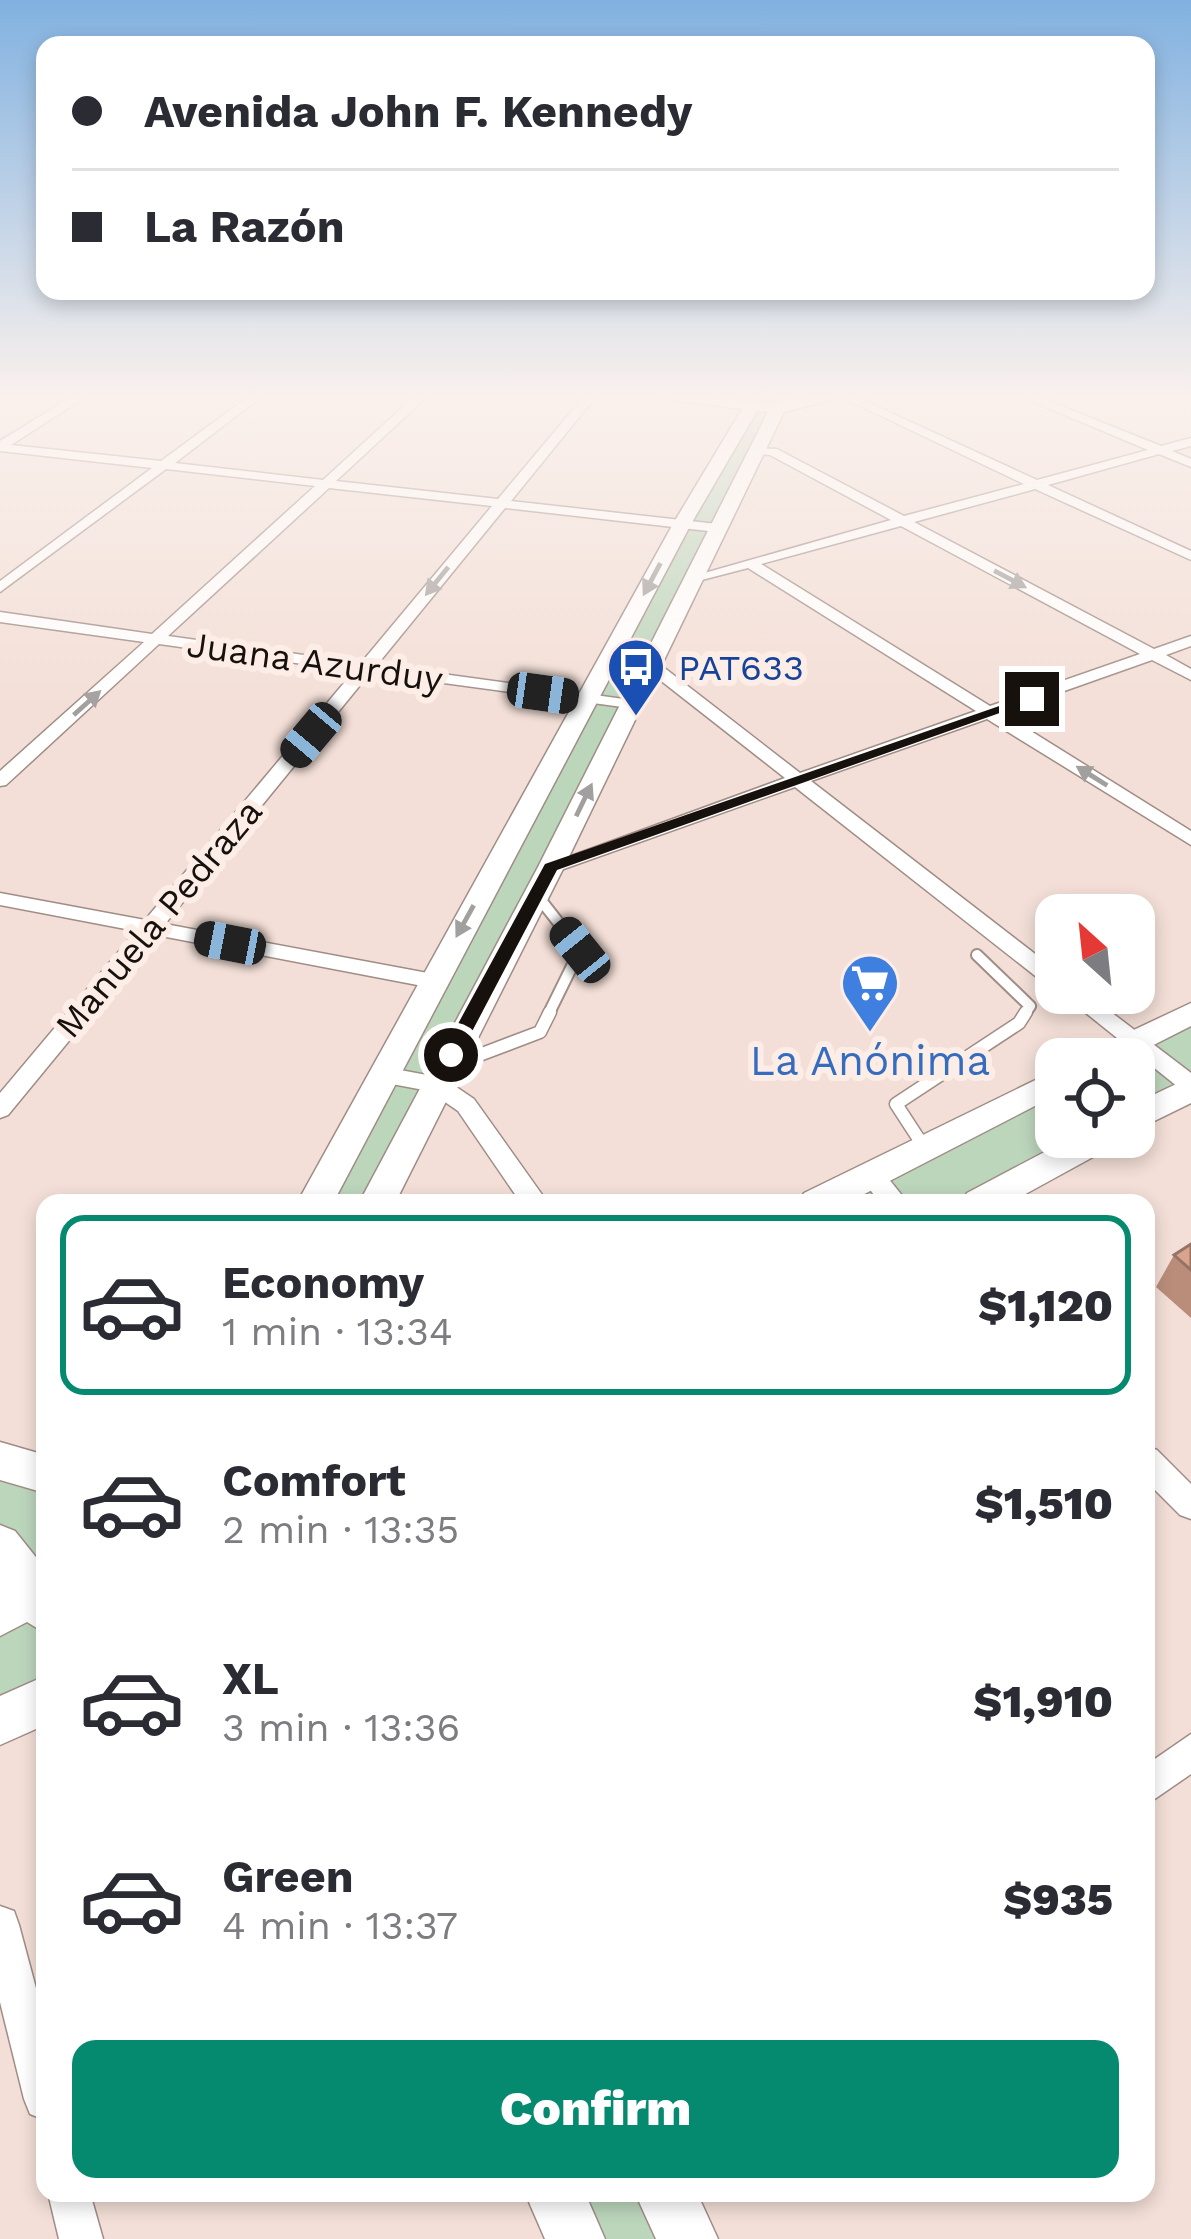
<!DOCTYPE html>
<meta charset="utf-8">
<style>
body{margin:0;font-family:"Work Sans",sans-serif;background:#f2f2f3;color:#2b2b33;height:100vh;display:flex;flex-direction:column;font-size:45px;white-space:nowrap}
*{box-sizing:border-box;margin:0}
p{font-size:39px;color:#7c7c81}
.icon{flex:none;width:66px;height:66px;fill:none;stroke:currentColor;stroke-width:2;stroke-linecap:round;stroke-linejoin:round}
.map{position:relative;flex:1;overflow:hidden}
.drawer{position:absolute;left:36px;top:1194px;width:1119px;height:1008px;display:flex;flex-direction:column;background:#fff;border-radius:24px;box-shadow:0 6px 18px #0003}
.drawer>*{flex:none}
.banner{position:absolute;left:36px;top:36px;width:1119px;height:264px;border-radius:24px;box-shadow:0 6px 18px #0003;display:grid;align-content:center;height:264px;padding:0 36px;background:#fff}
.needle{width:78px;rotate:333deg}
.controls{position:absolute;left:1035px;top:894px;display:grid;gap:24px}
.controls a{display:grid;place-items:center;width:120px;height:120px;border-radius:24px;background:#fff;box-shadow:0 6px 18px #0003;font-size:60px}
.end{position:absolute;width:54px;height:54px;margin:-27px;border:15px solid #17110e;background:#fff;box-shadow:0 0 0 6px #fff}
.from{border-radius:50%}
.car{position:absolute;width:36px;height:72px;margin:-36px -18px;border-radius:15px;box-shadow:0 0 9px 3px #0007;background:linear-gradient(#222 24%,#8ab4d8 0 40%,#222 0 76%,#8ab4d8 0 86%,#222 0)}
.banner b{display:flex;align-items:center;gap:42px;height:114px;font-size:45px}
.banner b+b{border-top:3px solid #e1e1e2}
.banner i{width:30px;height:30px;background:#2b2b33}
ul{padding:21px 0 0;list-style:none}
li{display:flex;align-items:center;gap:36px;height:180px;margin:0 24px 18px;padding:0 12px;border:6px solid transparent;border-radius:24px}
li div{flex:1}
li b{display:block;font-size:45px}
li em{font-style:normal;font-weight:800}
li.selected{border-color:#058a6f}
li>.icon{width:108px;height:108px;stroke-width:1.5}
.primary-button{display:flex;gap:24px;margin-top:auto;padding:24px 36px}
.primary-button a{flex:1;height:138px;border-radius:24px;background:#058a6f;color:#fff;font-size:48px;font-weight:800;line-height:138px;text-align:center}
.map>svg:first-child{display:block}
.green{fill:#bcd6bc}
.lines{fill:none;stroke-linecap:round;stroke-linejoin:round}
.lane-far1-casing{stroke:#9f8d86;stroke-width:14}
.lane-casing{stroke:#9f8d86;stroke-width:15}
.street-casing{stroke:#9f8d86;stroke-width:3}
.secondary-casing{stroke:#9f8d86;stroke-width:3}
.lane-far1{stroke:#fff;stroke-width:10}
.lane{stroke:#fff;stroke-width:12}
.street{fill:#fff;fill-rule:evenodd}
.secondary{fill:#fff;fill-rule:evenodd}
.wall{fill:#ba8d7a}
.building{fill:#d8a48e;stroke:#977363;stroke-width:3}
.oneway{fill:#a2a09f}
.route{fill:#17110e}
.labels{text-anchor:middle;stroke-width:12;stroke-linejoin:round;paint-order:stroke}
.far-street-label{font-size:36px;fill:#17110e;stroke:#fdede7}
.far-transit-label{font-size:36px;fill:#164399;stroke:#fdede7;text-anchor:start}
.shop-label{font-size:42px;fill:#366cbe;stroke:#fdede7}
</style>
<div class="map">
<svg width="1191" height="2239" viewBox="0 0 1191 2239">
<rect width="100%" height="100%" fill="#f3dfd7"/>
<g class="green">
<path d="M636,394H785L784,398L848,394L779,408L377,1203H315L752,405Z"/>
<path d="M1191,1013V1089L1134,1119V1059H1100Z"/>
<path d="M1056,1081V1137H1101L979,1203H816Z"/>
<path d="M0,1461L45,1474V1700L0,1721Z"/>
<path d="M555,2193H665L688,2239H575Z"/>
</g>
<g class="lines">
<defs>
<g id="lane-far1">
<path d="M536,894L580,950L548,1015"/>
<path d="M977,955L1030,1006L1024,1015"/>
</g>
<g id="lane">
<path d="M452,1055L474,1057L540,1032L550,1012"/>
<path d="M924,1147L896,1104L1019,1023L1026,1012"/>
</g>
<g id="street">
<path d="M76,394H90L11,445L161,461L252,394H265L175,463L323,480L417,394H430L336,481L498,499L586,394H598L511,501L717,524L724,528L717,532L505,508L377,665L631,700L639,705L637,709L370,673L165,924L433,974L441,976L444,981L441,986L433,988L156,935L8,1115L0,1118V1093L136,931L0,905V893L145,920L354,671L159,644L6,785L0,786V771L144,642L0,622V612L152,634L315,486L166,469L0,592V581L152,468L0,451V441ZM329,488L492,506L361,663L168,636Z"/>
<path d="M835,394H850L1037,480L1148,450L1015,394H1031L1161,446L1191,438V446L1172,451L1191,459V467L1159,454L1048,485L1191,551V560L1035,489L914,522L1154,649L1191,636V646L1166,655L1191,669V680L1152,660L1002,713L1191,831V845L987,719L811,781L1056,970V988L1048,986L795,787L558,871H544L541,867L785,778L646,669V663H658L800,773L976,711L748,568L694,582L687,578L891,520L770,455L753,454V448L777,449L904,516L1024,484ZM901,526L1140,654L990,706L761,564Z"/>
<path d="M1061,993H1086L1191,1073V1093L1183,1091Z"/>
<path d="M384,1067L443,1078L474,1099L548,1203H521L458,1111L429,1091L376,1081L372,1075L376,1069Z"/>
<path d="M871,1165L880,1168L908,1203H880L859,1175L862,1168Z"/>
<path d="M1146,1446L1157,1450L1191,1484V1519L1180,1515L1146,1481Z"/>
<path d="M1191,1734V1774L1146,1805V1765Z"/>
<path d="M0,1906L14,1911L19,1925L45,2022V2120L30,2114L24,2099L0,2002Z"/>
<path d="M48,2193H90L103,2239H59Z"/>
</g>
<g id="secondary">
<path d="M628,394L748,400L751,394H767L762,402L773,403L777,394H793L789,401L856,394L784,412L564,867L395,1203H359L538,867L768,412L757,411L691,524L333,1203H297L673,524L742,409Z"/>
<path d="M1191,1003V1026L1126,1059H1084L1089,1051Z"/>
<path d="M1056,1070V1095L847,1203H798L804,1193Z"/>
<path d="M1191,1077V1103L1134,1131V1104Z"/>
<path d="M1073,1137H1118L1113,1146L1009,1203H961L967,1193Z"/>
<path d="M0,1442L45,1455V1493L0,1480Z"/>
<path d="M0,1525L15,1531L39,1561L45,1558V1633L27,1622L0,1636Z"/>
<path d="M45,1676V1725L0,1745V1696Z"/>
<path d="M525,2193H585L605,2239H545Z"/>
<path d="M635,2193H697L718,2239H656Z"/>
</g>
</defs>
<use href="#lane-far1" class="lane-far1-casing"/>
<use href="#lane" class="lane-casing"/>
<use href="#street" class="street-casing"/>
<use href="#secondary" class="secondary-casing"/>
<use href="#lane-far1" class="lane-far1"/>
<use href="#lane" class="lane"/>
<use href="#street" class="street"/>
<use href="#secondary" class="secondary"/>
</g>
<path class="wall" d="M1191,1244V1318L1156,1287L1174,1255Z"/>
<path class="building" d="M1191,1244V1270L1174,1255Z"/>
<defs><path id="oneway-solid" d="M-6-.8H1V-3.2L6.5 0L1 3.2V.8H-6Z" transform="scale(3)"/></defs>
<g class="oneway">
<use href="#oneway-solid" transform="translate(652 579) rotate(118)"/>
<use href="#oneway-solid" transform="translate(1010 579) rotate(28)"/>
<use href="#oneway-solid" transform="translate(437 581) rotate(129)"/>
<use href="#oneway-solid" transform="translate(87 703) rotate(-42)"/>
<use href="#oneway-solid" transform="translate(1092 776) rotate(-148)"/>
<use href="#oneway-solid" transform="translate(584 800) rotate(-64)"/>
<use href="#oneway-solid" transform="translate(465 921) rotate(119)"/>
</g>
<linearGradient id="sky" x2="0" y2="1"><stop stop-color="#81b1e0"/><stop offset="0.56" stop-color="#faf1ed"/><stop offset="1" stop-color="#faf1ed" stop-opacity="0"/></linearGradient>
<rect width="1191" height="708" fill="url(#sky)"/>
<path class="route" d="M1028,696L1039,699L557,870L457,1060H444L441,1055L545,864Z"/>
<defs>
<symbol id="bus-pin" viewBox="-11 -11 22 30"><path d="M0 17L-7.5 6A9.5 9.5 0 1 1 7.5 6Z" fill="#1a4fb4" stroke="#fdede7"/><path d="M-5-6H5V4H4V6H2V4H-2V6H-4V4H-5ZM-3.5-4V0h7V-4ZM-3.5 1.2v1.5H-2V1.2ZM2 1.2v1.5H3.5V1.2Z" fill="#fff"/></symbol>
<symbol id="supermarket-pin" viewBox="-11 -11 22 30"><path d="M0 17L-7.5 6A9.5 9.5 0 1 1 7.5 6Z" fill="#3f7fe0" stroke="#fdede7"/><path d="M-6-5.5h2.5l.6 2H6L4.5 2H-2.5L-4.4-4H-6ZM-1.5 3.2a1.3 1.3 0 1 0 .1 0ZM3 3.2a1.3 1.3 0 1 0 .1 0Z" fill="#fff"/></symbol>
</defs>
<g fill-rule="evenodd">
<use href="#bus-pin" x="603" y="634" width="66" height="90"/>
<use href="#supermarket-pin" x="837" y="950" width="66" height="90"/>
</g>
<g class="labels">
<g class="far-street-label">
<text transform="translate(315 661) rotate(8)" y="13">Juana Azurduy</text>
<text transform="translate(158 918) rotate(-50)" y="13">Manuela Pedraza</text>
</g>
<g class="far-transit-label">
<text x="678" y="680">PAT633</text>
</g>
<g class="shop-label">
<text x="870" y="1075">La Anónima</text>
</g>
</g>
</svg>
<div class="controls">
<a><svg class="needle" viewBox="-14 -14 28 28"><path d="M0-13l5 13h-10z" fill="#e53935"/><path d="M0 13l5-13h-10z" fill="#7c7c81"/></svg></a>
<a><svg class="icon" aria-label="locate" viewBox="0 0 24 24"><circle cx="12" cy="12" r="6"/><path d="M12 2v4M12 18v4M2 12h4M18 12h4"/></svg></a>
</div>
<i class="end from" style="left:451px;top:1055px"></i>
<i class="end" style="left:1032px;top:699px"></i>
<i class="car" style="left:543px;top:693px;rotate:98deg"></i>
<i class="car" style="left:311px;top:735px;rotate:220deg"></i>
<i class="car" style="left:230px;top:943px;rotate:281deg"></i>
<i class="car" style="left:580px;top:950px;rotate:321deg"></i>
<div class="banner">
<b><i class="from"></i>Avenida John F. Kennedy</b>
<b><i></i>La Razón</b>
</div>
<section class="drawer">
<ul>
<li class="selected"><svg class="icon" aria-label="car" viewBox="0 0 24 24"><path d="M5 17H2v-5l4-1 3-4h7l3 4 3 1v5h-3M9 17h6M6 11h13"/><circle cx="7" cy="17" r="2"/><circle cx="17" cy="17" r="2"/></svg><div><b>Economy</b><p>1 min · 13:34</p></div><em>$1,120</em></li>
<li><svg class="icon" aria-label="car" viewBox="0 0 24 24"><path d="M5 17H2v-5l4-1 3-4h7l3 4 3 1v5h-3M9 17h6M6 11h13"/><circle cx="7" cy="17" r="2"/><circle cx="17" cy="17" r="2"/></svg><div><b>Comfort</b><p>2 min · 13:35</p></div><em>$1,510</em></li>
<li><svg class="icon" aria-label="car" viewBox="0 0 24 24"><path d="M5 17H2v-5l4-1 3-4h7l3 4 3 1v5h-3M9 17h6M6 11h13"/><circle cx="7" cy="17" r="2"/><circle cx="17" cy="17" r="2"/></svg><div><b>XL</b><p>3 min · 13:36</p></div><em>$1,910</em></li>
<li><svg class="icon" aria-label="car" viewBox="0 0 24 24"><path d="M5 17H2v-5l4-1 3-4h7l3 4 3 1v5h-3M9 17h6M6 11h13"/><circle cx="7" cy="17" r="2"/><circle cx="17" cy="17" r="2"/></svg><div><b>Green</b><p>4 min · 13:37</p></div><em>$935</em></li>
</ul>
<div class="primary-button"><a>Confirm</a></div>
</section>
</div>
